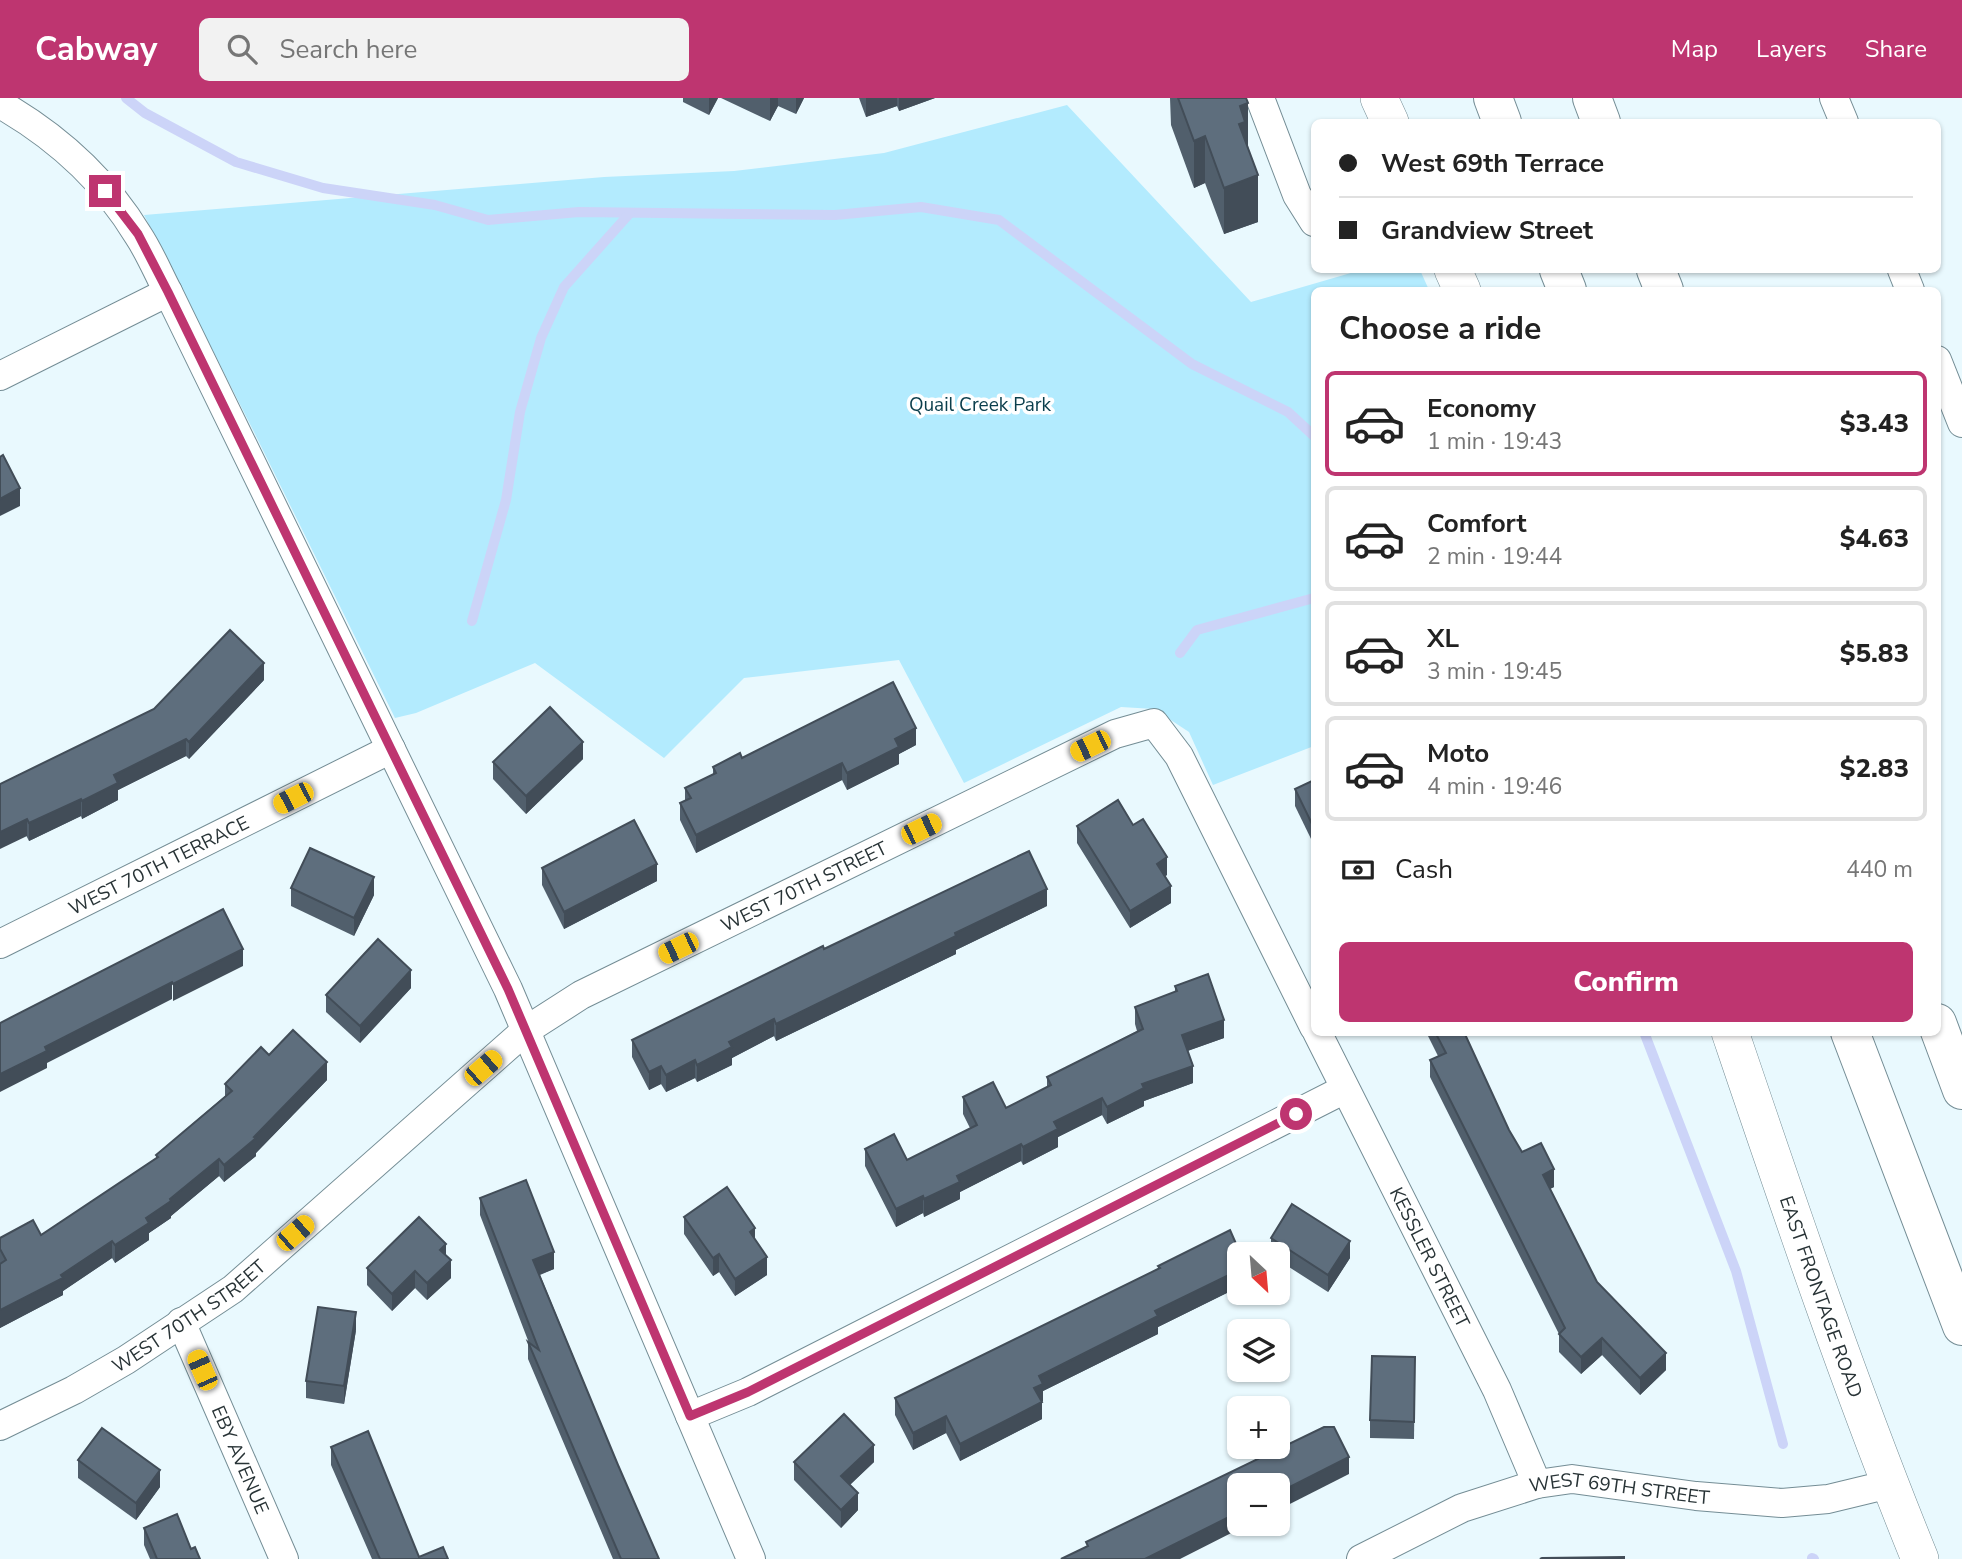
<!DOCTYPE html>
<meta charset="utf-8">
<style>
body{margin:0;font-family:"Nunito Sans",sans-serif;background:#f2f2f2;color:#222;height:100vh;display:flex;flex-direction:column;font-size:26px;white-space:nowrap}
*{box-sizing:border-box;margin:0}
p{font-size:23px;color:#767676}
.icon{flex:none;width:38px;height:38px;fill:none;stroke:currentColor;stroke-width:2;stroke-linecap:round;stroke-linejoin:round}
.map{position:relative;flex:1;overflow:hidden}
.side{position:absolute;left:1311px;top:189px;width:630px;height:749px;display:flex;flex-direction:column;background:#fff;border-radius:10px;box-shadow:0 2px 5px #0004}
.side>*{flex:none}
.hud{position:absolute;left:1311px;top:21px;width:630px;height:154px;border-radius:10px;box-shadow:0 2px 5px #0004;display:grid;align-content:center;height:154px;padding:0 28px;background:#fff}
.needle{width:46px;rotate:154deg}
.controls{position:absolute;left:1227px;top:1144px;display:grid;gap:14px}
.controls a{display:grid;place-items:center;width:63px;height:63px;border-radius:10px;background:#fff;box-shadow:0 2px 5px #0004;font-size:35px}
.end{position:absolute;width:32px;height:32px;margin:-16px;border:9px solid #be3570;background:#fff;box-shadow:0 0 0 4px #fff}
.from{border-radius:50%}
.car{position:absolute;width:21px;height:42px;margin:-21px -10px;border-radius:9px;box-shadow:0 0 5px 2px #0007;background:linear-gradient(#f5c518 24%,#345 0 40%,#f5c518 0 76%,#345 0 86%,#f5c518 0)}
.hud b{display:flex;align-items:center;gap:24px;height:66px;font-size:26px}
.hud b+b{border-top:2px solid #e0e0e0}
.hud i{width:18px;height:18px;background:#222}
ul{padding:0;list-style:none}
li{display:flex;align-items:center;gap:21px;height:105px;margin:0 14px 10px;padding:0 14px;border:4px solid #e0e0e0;border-radius:10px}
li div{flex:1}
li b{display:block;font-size:26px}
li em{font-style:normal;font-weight:800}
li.selected{border-color:#be3570}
li>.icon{width:63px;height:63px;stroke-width:1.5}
h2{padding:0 28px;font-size:32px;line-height:84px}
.pay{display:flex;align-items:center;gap:18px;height:77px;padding:0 28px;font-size:26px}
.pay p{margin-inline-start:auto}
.primary-button{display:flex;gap:14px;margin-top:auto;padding:14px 28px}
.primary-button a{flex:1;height:80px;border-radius:10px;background:#be3570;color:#fff;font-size:28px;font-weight:800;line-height:80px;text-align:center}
header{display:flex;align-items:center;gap:42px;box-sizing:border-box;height:98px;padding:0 35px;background:#be3570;color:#fff}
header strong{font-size:33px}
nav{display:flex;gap:38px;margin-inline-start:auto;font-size:24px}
.search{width:490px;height:63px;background:#f2f2f2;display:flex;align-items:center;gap:18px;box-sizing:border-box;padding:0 24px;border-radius:10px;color:#767676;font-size:26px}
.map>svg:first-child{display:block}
.green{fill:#b3ebfe}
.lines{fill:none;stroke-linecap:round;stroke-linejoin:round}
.stream{stroke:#ccd4f8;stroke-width:10}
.minor-casing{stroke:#748d95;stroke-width:30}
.tertiary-casing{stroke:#748d95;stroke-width:38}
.motorway-casing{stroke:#748d95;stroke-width:40}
.minor{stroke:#fff;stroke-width:28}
.tertiary{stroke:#fff;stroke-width:37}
.motorway{stroke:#fff;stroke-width:38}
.wall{fill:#515f6c}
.shaded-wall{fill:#424d58}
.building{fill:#5e6e7d;stroke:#424d58;stroke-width:2}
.route{stroke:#be3570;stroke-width:9}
.labels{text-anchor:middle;stroke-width:7;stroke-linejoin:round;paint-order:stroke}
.park-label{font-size:19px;fill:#0a3e4c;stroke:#fff}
.street-label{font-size:19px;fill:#283336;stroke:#fff}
</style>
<header>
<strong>Cabway</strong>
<div class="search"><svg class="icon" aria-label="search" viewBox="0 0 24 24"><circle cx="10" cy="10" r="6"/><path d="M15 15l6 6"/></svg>Search here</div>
<nav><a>Map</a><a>Layers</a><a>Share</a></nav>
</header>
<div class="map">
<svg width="1962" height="1461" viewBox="0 0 1962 1461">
<rect width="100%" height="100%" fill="#e9f9fe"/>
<path class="green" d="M1067,7L1251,204L1361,172H1420L1429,192H1314V648L1213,687L1189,634L1154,611L1121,609L964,685L899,562L744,580L664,660L535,565L416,615L395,620L253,332L144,117L604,79L734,73L884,55Z"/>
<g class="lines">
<g class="stream">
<path d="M126,0L145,15L236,64L323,90L435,107L488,122L579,114L835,117L921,109L999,122L1192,266L1288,314L1314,338"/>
<path d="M472,523L506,402L520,314L541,240L564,189L630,115"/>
<path d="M1180,555L1197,532L1314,500"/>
<path d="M1644,934L1736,1173L1783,1346"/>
<path d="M1812,1460L1814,1461"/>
</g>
<defs>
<g id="minor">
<path d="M1260,0L1297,97L1314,124"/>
<path d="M1834,0L1844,24"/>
<path d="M0,6C56,38 104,81 138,137C150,155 158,175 168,194L508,891L751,1461"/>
<path d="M1902,172L1910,192"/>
<path d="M1937,262L1962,325"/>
<path d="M0,278L168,194"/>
<path id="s1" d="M0,846L391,651"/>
<path id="s2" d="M1317,934L1497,1292L1537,1386"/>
<path id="s3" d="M181,1224L284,1461"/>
<path d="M690,1318L748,1294L1345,991"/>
<path id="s4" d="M0,1328L74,1292L126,1262L233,1191L525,933L581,897L1115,636L1154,625L1179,658L1314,929"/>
<path id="s5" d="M1361,1461L1462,1410L1537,1386L1572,1381L1696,1398L1782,1405L1828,1401L1890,1386"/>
</g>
<g id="tertiary">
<path d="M1379,0L1390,24"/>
<path d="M1453,172L1462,192"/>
<path id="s6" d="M1730,934C1790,1111 1850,1289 1920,1461"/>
</g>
<g id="motorway">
<path d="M1493,0L1502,24"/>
<path d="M1592,0L1601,24"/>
<path d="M1559,172L1567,192"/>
<path d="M1656,172L1664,192"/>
<path d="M1937,925L1962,992"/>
<path d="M1850,934L1962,1228"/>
</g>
</defs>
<use href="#minor" class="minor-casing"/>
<use href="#tertiary" class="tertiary-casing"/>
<use href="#motorway" class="motorway-casing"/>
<use href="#minor" class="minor"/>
<use href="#tertiary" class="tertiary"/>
<use href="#motorway" class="motorway"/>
</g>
<g class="wall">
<path d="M683,0H718L709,17L683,4Z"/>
<path d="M721,0H804L796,16L778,8L770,23Z"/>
<path d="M859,0H935L899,13L897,8L866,19Z"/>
<path d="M1170,0H1246L1248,48L1258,124L1224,136L1205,85L1194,90L1171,27Z"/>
<path d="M264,582L189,661L186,658L118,692V702L82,721L81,718L29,743L0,686Z"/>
<path d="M916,647L899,656V666L847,692L842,682L696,755L680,722V705L685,702V690L713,676V669L742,660Z"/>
<path d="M583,661L526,716L493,681V664Z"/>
<path d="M1314,682L1313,745L1295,708V691Z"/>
<path d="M1133,727L1167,777L1165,778L1171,805L1130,830L1077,745V728Z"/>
<path d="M542,770L657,783L564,831L542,787Z"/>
<path d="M291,790L374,797L354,838L291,808Z"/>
<path d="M1047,808L956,852V856L776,943L774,938L732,960V967L697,984L695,980L666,994L661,986L649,992L632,959V942L824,851Z"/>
<path d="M1175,888L1224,940L1187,953L1193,985L1144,1003V1008L1107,1026L1102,1017L1058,1039V1049L1023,1067L1021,1063L960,1094V1101L924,1119L923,1115L896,1129L865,1068V1051L907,1062L970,1030L963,1016V999L1006,1010L1047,989V979L1137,933L1135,926V909L1175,894Z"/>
<path d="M411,890L360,945L326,914V897Z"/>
<path d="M1426,934H1464L1509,1032L1522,1054L1554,1089L1550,1091L1597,1184L1666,1272L1640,1297L1602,1257L1581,1276L1559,1254V1236L1430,979V962L1438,958Z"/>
<path d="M269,957L327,982L256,1055V1058L224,1084L219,1078L171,1118V1120L149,1135V1142L115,1165L112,1160L63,1193V1197L0,1230V1140L41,1137L156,1060V1057L225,998V986Z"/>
<path d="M480,1100L554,1171L540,1177L618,1367L659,1461H613L528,1261V1244L529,1245L480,1117Z"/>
<path d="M684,1119L755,1143L767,1177L735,1198L719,1174L713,1178L684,1136Z"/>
<path d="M1271,1140L1350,1160L1328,1194L1278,1162V1157H1271Z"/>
<path d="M446,1157L451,1180L427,1202L415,1190L392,1213L367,1187V1170Z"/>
<path d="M1239,1157V1189L1158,1229V1236L1043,1293V1303L1041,1304L1042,1321L960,1363L946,1335L913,1352L895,1317V1300L1158,1171V1168Z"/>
<path d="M356,1232L344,1306L306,1300V1283Z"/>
<path d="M1415,1259L1414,1341L1370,1340V1322Z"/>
<path d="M331,1349L419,1459L448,1461H372L331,1367Z"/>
<path d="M78,1362L160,1389L136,1422L78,1380Z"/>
<path d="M794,1364H874L850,1387L858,1412L841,1430L794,1382Z"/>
<path d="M144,1430L191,1451L200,1461H150L144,1447Z"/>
</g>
<g class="shaded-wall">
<path d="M709,0H718L709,17Z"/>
<path d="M770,0H778V8L770,23Z"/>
<path d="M796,0H804L796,16Z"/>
<path d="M866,0H897V8L866,19Z"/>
<path d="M899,0H935L899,13Z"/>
<path d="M1248,5V52L1239,73L1240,8Z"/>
<path d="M1205,38V85L1194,90V43Z"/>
<path d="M1258,77V124L1224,136V90Z"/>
<path d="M20,390V408L0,418V401Z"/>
<path d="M264,565V582L189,661V644Z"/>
<path d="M916,630V647L899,656V666L847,692V675L895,641Z"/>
<path d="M186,641V658L118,692V702L82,721V703L114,677Z"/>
<path d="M583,644V661L526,716V698Z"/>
<path d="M842,665V682L696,755V737Z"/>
<path d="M81,701V718L29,743V725Z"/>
<path d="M27,721V738L0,751V734Z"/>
<path d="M1314,727V744L1313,745V728Z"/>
<path d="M1167,759V777L1157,783V766Z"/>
<path d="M657,766V783L564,831V814Z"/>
<path d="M374,779V797L354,838V820Z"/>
<path d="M1171,788V805L1130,830V813Z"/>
<path d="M1047,791V808L956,852V856L776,943V926L955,835Z"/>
<path d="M243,851V868L173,903V886Z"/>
<path d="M411,872V890L360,945V928Z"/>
<path d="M172,884V901L47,965V970L0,994V976L45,949Z"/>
<path d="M774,921V938L732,960V967L697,984V967L729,944Z"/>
<path d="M1224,922V940L1182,955V937Z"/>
<path d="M695,962V980L666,994V977Z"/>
<path d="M327,964V982L256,1055V1058L224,1084V1067L254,1039Z"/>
<path d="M661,968V986L649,992V974Z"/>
<path d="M1193,968V985L1144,1003V1008L1107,1026V1009L1142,986Z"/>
<path d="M1102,1000V1017L1058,1039V1049L1023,1067V1049L1054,1024Z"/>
<path d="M1021,1046V1063L960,1094V1101L924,1119V1101L957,1078Z"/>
<path d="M219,1061V1078L171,1118V1120L149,1135V1142L115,1165V1147L146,1120L170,1101Z"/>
<path d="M1554,1071V1089L1543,1094V1077Z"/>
<path d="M923,1098V1115L896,1129V1111Z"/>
<path d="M755,1130V1148L750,1134Z"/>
<path d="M112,1143V1160L63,1193V1197L0,1230V1212L61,1177Z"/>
<path d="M1350,1143V1160L1328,1194V1177Z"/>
<path d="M446,1146V1163L440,1152Z"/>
<path d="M554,1154V1171L533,1179V1162Z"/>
<path d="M719,1156V1174L713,1178V1160Z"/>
<path d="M767,1159V1177L735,1198V1181Z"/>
<path d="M451,1162V1180L427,1202V1185Z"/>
<path d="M1239,1172V1189L1158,1229V1236L1043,1293V1303L1034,1307V1290L1039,1278L1155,1213Z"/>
<path d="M415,1173V1190L392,1213V1196Z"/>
<path d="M356,1214V1232L344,1306V1288Z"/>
<path d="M1602,1240V1257L1581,1276V1259Z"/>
<path d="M1666,1255V1272L1640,1297V1280Z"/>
<path d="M1042,1304V1321L960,1363V1346Z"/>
<path d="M946,1318V1335L913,1352V1335Z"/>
<path d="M874,1347V1364L841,1395V1378Z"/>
<path d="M1349,1359V1376L1278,1412V1395Z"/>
<path d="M160,1372V1389L136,1422V1405Z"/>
<path d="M858,1395V1412L841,1430V1412Z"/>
<path d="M1239,1414V1426H1249L1180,1461H1145Z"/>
</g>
<g class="building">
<path d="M1178,0H1246L1248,5L1240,8L1245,24L1239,26L1258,77L1224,90L1205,38L1194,43Z"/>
<path d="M3,357L20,390L0,401V359Z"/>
<path d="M230,532L264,565L189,644L186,641L114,677L118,685L82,703L81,701L29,725L27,721L0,734V686L154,611Z"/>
<path d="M893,584L916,630L895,641L899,649L847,675L842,665L696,737L680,705L691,700L685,690L716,675L713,669L740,655L742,660Z"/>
<path d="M550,609L583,644L526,698L493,664Z"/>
<path d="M1314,682V727L1313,728L1295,691Z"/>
<path d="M1118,702L1133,727L1143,721L1167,759L1157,766L1171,788L1130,813L1077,728Z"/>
<path d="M634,722L657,766L564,814L542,770Z"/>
<path d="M310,750L374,779L354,820L291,790Z"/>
<path d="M1029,753L1047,791L955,835L956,838L776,926L774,921L729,944L732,949L697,967L695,962L666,977L661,968L649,974L632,942L823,848L824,851Z"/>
<path d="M223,811L243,851L173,886L172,884L45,949L47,953L0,976V925Z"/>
<path d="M378,841L411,872L360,928L326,897Z"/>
<path d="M1208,876L1224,922L1182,937L1193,968L1142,986L1144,990L1107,1009L1102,1000L1054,1024L1058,1031L1023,1049L1021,1046L957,1078L960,1084L924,1101L923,1098L896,1111L865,1051L894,1036L907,1062L977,1027L963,999L993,984L1006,1010L1051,987L1047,979L1143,931L1135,909L1177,893L1175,888Z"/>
<path d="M293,932L327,964L254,1039L256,1040L224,1067L219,1061L170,1101L171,1103L146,1120L149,1125L115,1147L112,1143L61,1177L63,1180L0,1212V1166L6,1162L0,1151V1140L33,1122L41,1137L158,1059L156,1057L232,993L225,986L261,949L269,957Z"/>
<path d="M1435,934H1464L1509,1032L1522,1054L1541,1045L1554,1071L1543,1077L1597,1184L1666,1255L1640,1280L1602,1240L1581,1259L1559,1236L1565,1230L1430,962L1446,955Z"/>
<path d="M526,1082L554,1154L533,1162L618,1367L659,1461H621L528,1244L539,1252L480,1100Z"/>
<path d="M727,1089L755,1130L750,1134L767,1159L735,1181L719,1156L713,1160L684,1119Z"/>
<path d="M1292,1106L1350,1143L1328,1177L1271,1140Z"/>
<path d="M419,1119L446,1146L440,1152L451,1162L427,1185L415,1173L392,1196L367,1170Z"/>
<path d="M1230,1132L1241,1157H1239V1172L1155,1213L1158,1218L1039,1278L1043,1286L1034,1290L1042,1304L960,1346L946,1318L913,1335L895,1300L1160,1170L1158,1168Z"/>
<path d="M318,1209L356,1214L344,1288L306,1283Z"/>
<path d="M1372,1258L1415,1259L1414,1324L1370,1322Z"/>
<path d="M844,1316L874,1347L841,1378L858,1395L841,1412L794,1364Z"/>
<path d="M1324,1329H1334L1349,1359L1278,1395V1388H1239V1414L1145,1461H1061L1088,1448L1086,1444Z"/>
<path d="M102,1330L160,1372L136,1405L78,1362Z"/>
<path d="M368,1333L419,1459L443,1449L448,1461H380L331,1349Z"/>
<path d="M177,1416L191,1451L195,1449L200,1461H157L144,1430Z"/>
<path d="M1624,1459V1461H1540L1542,1460Z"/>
</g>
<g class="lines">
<path class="route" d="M105,93L138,136L168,194L508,891L690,1318L748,1294L1296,1016"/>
</g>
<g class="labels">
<g class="park-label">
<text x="980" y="313">Quail Creek Park</text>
</g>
<g class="street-label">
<text dy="7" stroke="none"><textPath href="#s1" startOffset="177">WEST 70TH TERRACE</textPath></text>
<text dy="7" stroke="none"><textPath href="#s4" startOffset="975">WEST 70TH STREET</textPath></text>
<text dy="7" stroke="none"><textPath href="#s2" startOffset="252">KESSLER STREET</textPath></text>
<text dy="7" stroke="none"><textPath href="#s6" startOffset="280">EAST FRONTAGE ROAD</textPath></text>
<text dy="7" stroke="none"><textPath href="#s4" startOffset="219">WEST 70TH STREET</textPath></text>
<text dy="7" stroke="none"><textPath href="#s3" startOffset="150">EBY AVENUE</textPath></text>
<text dy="7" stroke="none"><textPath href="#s5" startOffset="275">WEST 69TH STREET</textPath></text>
</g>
</g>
</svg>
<div class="controls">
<a><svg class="needle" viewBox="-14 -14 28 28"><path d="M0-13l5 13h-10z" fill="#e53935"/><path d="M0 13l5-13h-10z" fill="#767676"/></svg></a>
<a><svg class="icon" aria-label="layers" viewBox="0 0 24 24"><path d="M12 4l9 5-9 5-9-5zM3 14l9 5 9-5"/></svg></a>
<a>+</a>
<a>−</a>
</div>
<i class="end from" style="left:1296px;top:1016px"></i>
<i class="end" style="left:105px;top:93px"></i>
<i class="car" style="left:1090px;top:648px;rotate:244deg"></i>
<i class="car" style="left:293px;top:700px;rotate:243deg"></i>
<i class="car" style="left:921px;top:731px;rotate:64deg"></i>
<i class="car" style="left:678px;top:850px;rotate:244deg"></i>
<i class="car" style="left:483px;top:970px;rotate:49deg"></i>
<i class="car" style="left:295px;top:1135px;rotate:49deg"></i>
<i class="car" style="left:202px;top:1272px;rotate:336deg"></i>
<div class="hud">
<b><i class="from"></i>West 69th Terrace</b>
<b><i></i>Grandview Street</b>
</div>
<section class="side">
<h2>Choose a ride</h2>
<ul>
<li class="selected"><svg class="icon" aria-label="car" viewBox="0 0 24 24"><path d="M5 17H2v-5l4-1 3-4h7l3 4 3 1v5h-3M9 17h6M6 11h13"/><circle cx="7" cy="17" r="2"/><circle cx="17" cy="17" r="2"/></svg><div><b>Economy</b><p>1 min · 19:43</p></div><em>$3.43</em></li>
<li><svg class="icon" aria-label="car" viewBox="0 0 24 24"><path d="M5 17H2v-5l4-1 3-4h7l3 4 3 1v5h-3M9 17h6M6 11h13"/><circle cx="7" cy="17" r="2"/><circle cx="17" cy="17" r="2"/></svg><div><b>Comfort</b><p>2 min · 19:44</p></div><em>$4.63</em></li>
<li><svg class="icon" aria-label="car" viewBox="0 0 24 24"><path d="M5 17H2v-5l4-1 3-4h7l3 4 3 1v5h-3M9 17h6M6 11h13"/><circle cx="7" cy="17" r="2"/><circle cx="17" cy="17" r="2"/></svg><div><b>XL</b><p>3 min · 19:45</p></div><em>$5.83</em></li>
<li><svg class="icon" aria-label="car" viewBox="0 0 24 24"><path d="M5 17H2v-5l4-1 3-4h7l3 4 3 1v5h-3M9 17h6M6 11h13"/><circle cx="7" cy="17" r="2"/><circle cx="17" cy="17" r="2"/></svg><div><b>Moto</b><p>4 min · 19:46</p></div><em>$2.83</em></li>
</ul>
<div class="pay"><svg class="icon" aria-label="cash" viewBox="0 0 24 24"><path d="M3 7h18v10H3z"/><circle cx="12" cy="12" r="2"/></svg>Cash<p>440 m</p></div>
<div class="primary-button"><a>Confirm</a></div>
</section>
</div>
